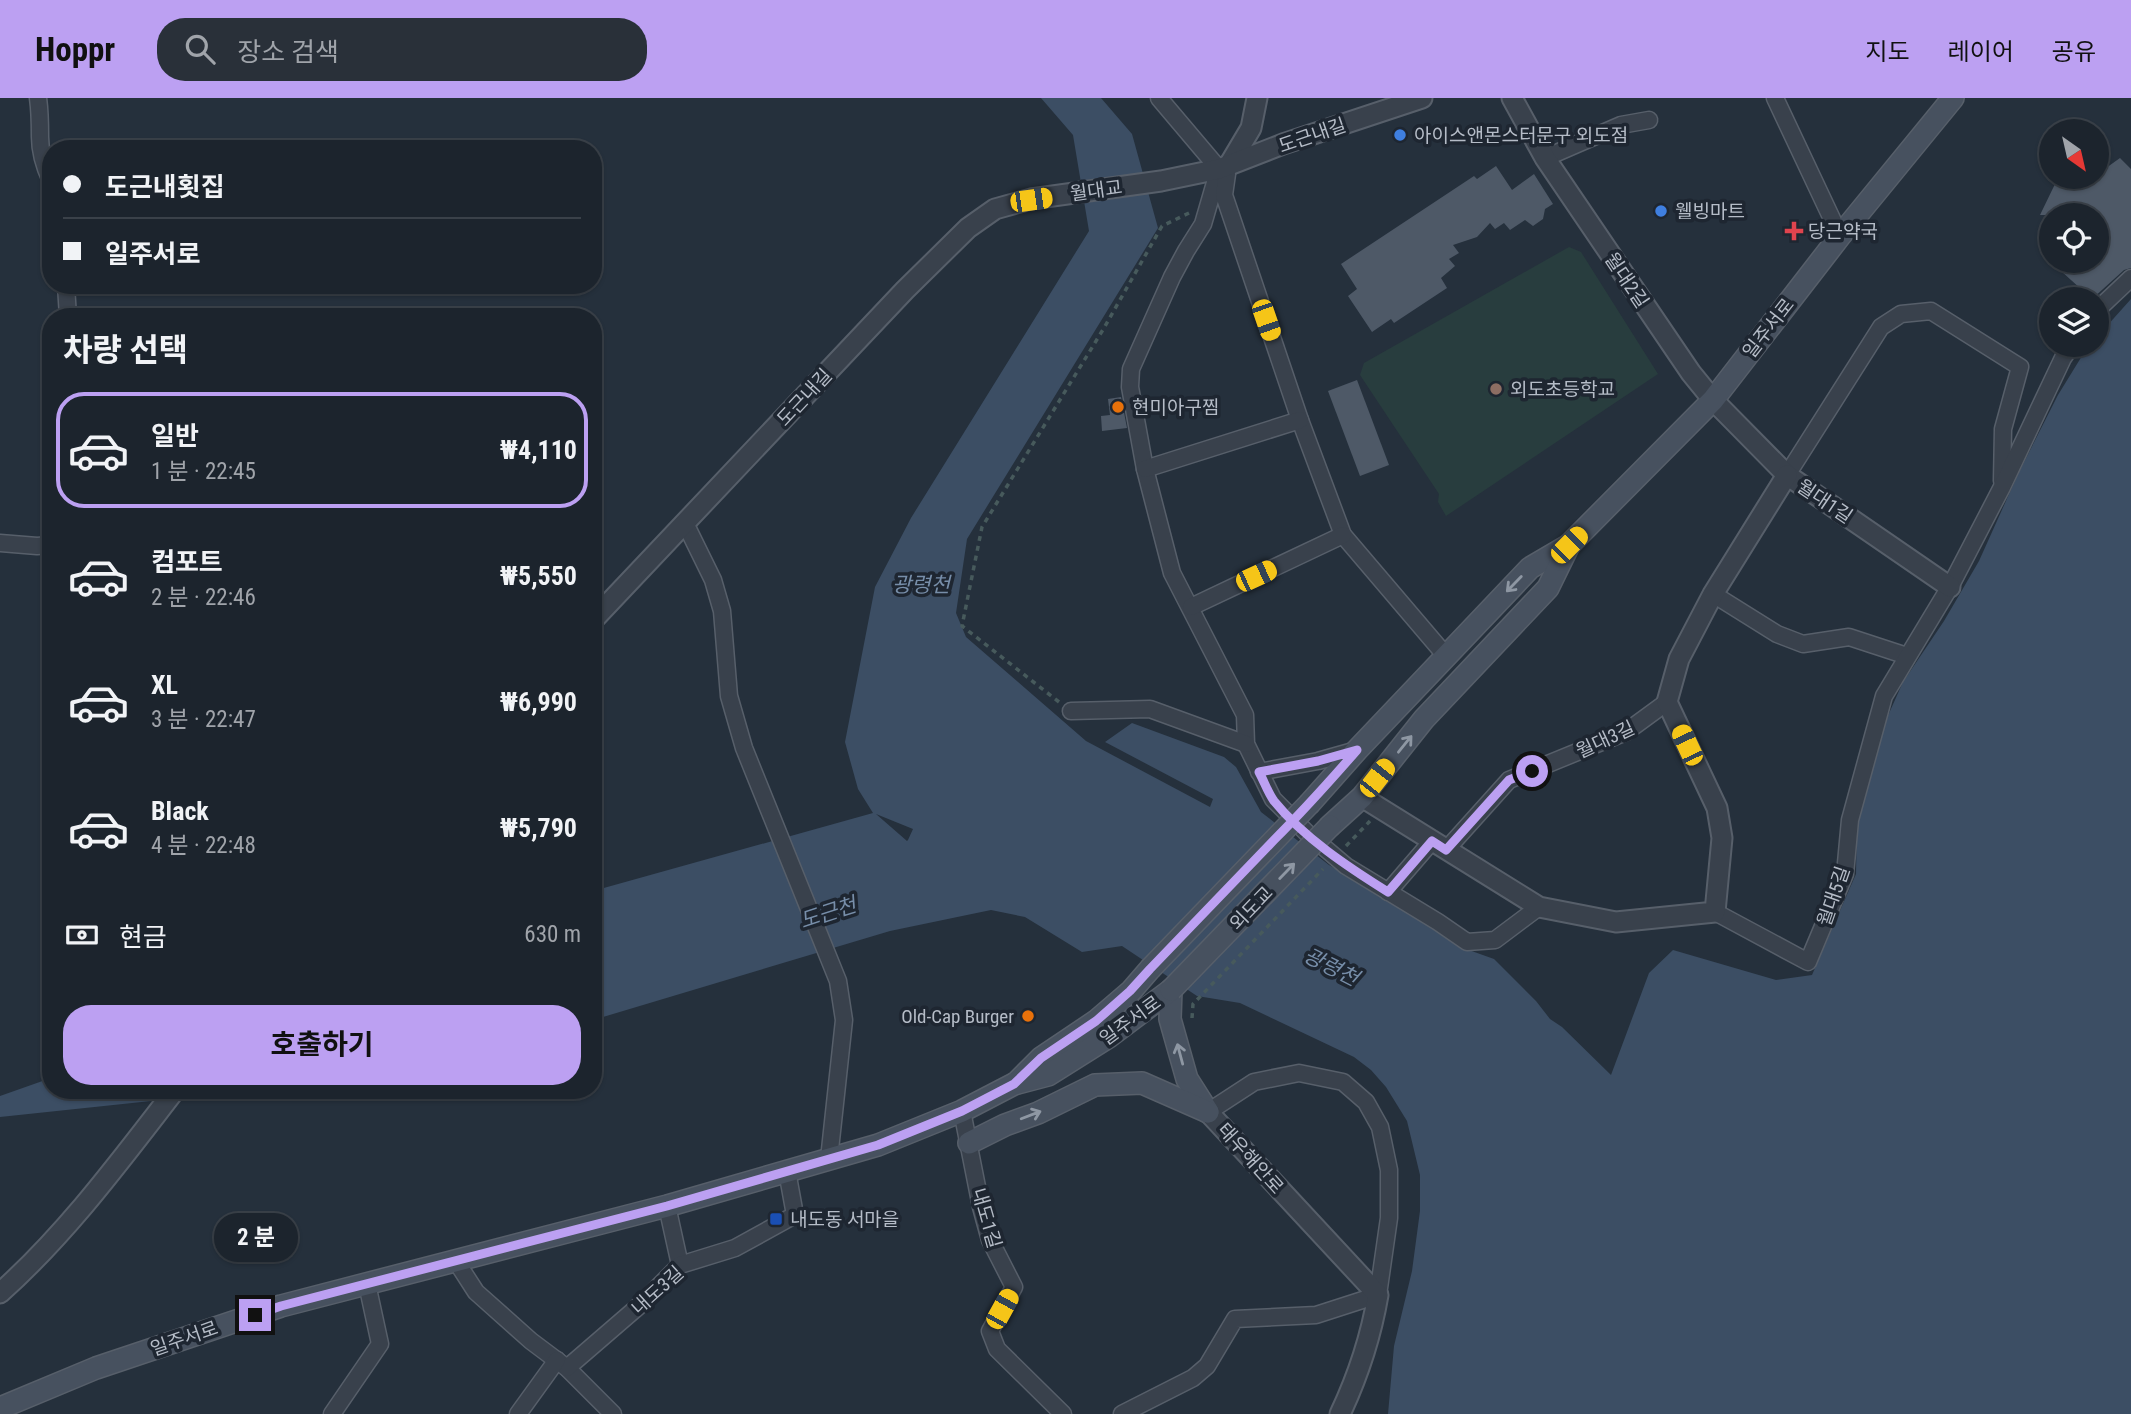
<!DOCTYPE html>
<html lang="ko">
<meta charset="utf-8">
<style>
body{margin:0;font-family:"Roboto Condensed","Noto Sans KR",sans-serif;background:#293039;color:#f1f3f6;height:100vh;display:flex;flex-direction:column;font-size:26px;white-space:nowrap}
*{box-sizing:border-box;margin:0}
p{font-size:23px;color:#a0a4aa}
.icon{flex:none;width:38px;height:38px;fill:none;stroke:currentColor;stroke-width:2;stroke-linecap:round;stroke-linejoin:round}
.map{position:relative;flex:1;overflow:hidden}
.details{position:absolute;left:42px;top:210px;width:560px;height:791px;display:flex;flex-direction:column;background:#1c242d;border-radius:28px;box-shadow:0 2px 5px #0004,0 0 0 2px #3a4149}
.details>*{flex:none}
.guide{position:absolute;left:42px;top:42px;width:560px;height:154px;border-radius:28px;box-shadow:0 2px 5px #0004,0 0 0 2px #3a4149;display:grid;align-content:center;height:154px;padding:0 21px;background:#1c242d}
.needle{width:46px;rotate:146deg}
.controls{position:absolute;left:2039px;top:21px;display:grid;gap:14px}
.controls a{display:grid;place-items:center;width:70px;height:70px;border-radius:50%;background:#1c242d;box-shadow:0 2px 5px #0004,0 0 0 2px #3a4149;font-size:35px}
.end{position:absolute;width:32px;height:32px;margin:-16px;border:9px solid #bca0f2;background:#111;box-shadow:0 0 0 4px #111}
.from{border-radius:50%}
.bubble{position:absolute;height:49px;border-radius:24px;background:#1c242d;box-shadow:0 2px 5px #0004,0 0 0 2px #3a4149;font-size:23px;font-weight:700;line-height:49px;text-align:center}
.car{position:absolute;width:21px;height:42px;margin:-21px -10px;border-radius:9px;box-shadow:0 0 5px 2px #0007;background:linear-gradient(#f5c518 24%,#345 0 40%,#f5c518 0 76%,#345 0 86%,#f5c518 0)}
.guide b{display:flex;align-items:center;gap:24px;height:66px;font-size:26px}
.guide b+b{border-top:2px solid #3a4149}
.guide i{width:18px;height:18px;background:#f1f3f6}
ul{padding:0;list-style:none}
li{display:flex;align-items:center;gap:21px;height:116px;margin:0 14px 10px;padding:0 7px;border:4px solid transparent;border-radius:28px}
li div{flex:1}
li b{display:block;font-size:26px}
li em{font-style:normal;font-weight:700}
li.active{border-color:#bca0f2}
li>.icon{width:63px;height:63px;stroke-width:1.5}
h2{padding:0 21px;font-size:32px;line-height:84px}
.pay{display:flex;align-items:center;gap:18px;height:77px;padding:0 21px;font-size:26px}
.pay p{margin-inline-start:auto}
.button{display:flex;gap:14px;margin-top:auto;padding:14px 21px}
.button a{flex:1;height:80px;border-radius:28px;background:#bca0f2;color:#111;font-size:28px;font-weight:700;line-height:80px;text-align:center}
header{display:flex;align-items:center;gap:42px;box-sizing:border-box;height:98px;padding:0 35px;background:#bca0f2;color:#111}
header strong{font-size:33px}
nav{display:flex;gap:38px;margin-inline-start:auto;font-size:24px}
.search{width:490px;height:63px;background:#293039;display:flex;align-items:center;gap:18px;box-sizing:border-box;padding:0 24px;border-radius:28px;color:#a0a4aa;font-size:26px}
.map>svg:first-child{display:block}
.green{fill:#283d3e}
.water{fill:#3c4e64;fill-rule:evenodd}
.building{fill:#4e5967}
.lines{fill:none;stroke-linecap:round;stroke-linejoin:round}
.minor-casing{stroke:#575f6a;stroke-width:19}
.tertiary-casing{stroke:#575f6a;stroke-width:23}
.secondary-casing{stroke:#575f6a;stroke-width:24}
.path{stroke:#475a5c;stroke-width:3.5;stroke-dasharray:5 5;stroke-linecap:butt}
.minor{stroke:#39414c;stroke-width:16}
.tertiary{stroke:#39414c;stroke-width:19}
.secondary{stroke:#47515f;stroke-width:21}
.secondary-bridge-casing{stroke:#575f6a;stroke-width:24;stroke-linecap:butt}
.secondary-bridge{stroke:#47515f;stroke-width:21}
.oneway{stroke:#8e97a3}
.route{stroke:#bca0f2;stroke-width:9}
.shop-dot{fill:#3f7fe0;stroke:#1e2631;stroke-width:2.5}
.health-dot{fill:#e0444e;stroke:#1e2631;stroke-width:2.5}
.education-dot{fill:#8d6e63;stroke:#1e2631;stroke-width:2.5}
.food-dot{fill:#e8710a;stroke:#1e2631;stroke-width:2.5}
.transit-dot{fill:#1a4fb4;stroke:#1e2631;stroke-width:2.5}
.labels{text-anchor:middle;stroke-width:7;stroke-linejoin:round;paint-order:stroke}
.street-label{font-size:19px;fill:#b5bcc7;stroke:#1e2631}
.poi-label{font-size:19px;fill:#b5bcc7;stroke:#1e2631;text-anchor:start}
.water-label{font-size:21px;font-style:italic;fill:#778ea9;stroke:#1e2631}
</style>
<header>
<strong>Hoppr</strong>
<div class="search"><svg class="icon" aria-label="search" viewBox="0 0 24 24"><circle cx="10" cy="10" r="6"/><path d="M15 15l6 6"/></svg>장소 검색</div>
<nav><a>지도</a><a>레이어</a><a>공유</a></nav>
</header>
<div class="map">
<svg width="2131" height="1316" viewBox="0 0 2131 1316">
<rect width="100%" height="100%" fill="#25303c"/>
<path class="green" d="M1569,149L1581,154L1658,276L1446,418L1438,404L1439,396L1360,277L1364,265Z"/>
<g class="water">
<path d="M1041,0H1101L1132,36L1158,130L967,441L956,515L966,539L1086,643L1210,709L1213,701L1105,644L1132,625L1224,659L1236,669L1261,714L1329,767L1387,800L1466,851L1494,861L1536,903L1550,921L1562,929L1611,977L1649,875L1673,852L1776,882L1812,877L1856,776L1857,724L1860,715L1886,622L1903,584L1944,523L1979,463L2019,374L2058,297L2085,253L2090,247H2096L2097,239L2131,201V1316H1388L1394,1248L1412,1173L1420,1113V1077L1407,1023L1386,989L1371,972L1354,959L1240,905L1197,898L1122,848L1082,854L1025,819L991,812L890,833L593,922V793L873,715L858,691L845,644L875,489L911,420L1089,133L1073,37ZM876,716L913,731L908,742L907,743Z"/>
<path d="M51,980V992H255L0,1019V998Z"/>
</g>
<g class="building">
<path d="M2120,60L2131,71V170L2124,172L2092,201L2050,163H2096V117H2040L2055,86L2068,79H2096V64L2106,70Z"/>
<path d="M1496,68L1512,92L1534,76L1553,106L1545,111L1543,121L1533,128L1525,122L1510,132L1504,125L1495,131L1490,125L1477,139L1453,147L1459,155L1449,161L1455,168L1441,180L1447,190L1394,225L1391,221L1372,234L1348,198L1357,191L1341,166L1474,78L1477,81Z"/>
<path d="M1357,282L1389,367L1360,378L1328,293Z"/>
<path d="M1121,299L1127,330L1102,333L1101,318L1110,317L1108,301Z"/>
</g>
<g class="lines">
<defs>
<g id="minor">
<path d="M38,0C40,14 40,26 40,39C40,54 45,70 51,83"/>
<path d="M1159,0L1219,71L1203,126L1186,153L1172,179L1131,271L1130,289L1145,371L1172,475L1245,617L1246,646L1273,701L1307,735L1346,768L1438,824L1467,844L1495,842L1539,809"/>
<path d="M1775,0L1840,138"/>
<path d="M1545,60L1621,27L1649,22"/>
<path d="M1227,76L1224,97L1300,322L1343,437L1446,558"/>
<path d="M66,187L68,219"/>
<path d="M2096,213L2131,180"/>
<path d="M1145,371L1300,322"/>
<path d="M1787,377L1881,229L1901,216L1931,213L2020,269L2003,331L2002,383"/>
<path d="M685,425L713,482L722,513L729,598L744,650L838,883L844,922L829,1061"/>
<path d="M0,445L37,448L51,447"/>
<path d="M1713,496L1777,536L1803,546L1849,539L1907,558"/>
<path d="M1191,509L1343,437"/>
<path d="M1071,613L1150,611L1246,646"/>
<path d="M1259,674L1318,663L1357,652"/>
<path d="M1446,752L1509,682L1626,634L1667,604"/>
<path d="M1388,794L1432,743"/>
<path d="M1715,814L1808,864L1845,776L1850,722L1884,598L1951,487L2002,389L2063,260L2072,247"/>
<path d="M962,1013L981,1109L990,1142L1014,1189L990,1233L997,1251L1063,1316"/>
<path d="M667,1108L680,1167"/>
<path d="M456,1163L476,1194L531,1243L567,1270L613,1316"/>
<path d="M567,1270L640,1207L680,1167L735,1150L795,1117L787,1073"/>
<path d="M332,1316L380,1246L367,1186"/>
<path d="M518,1316L557,1262"/>
<path d="M1122,1316L1193,1280L1207,1268L1235,1221L1316,1217L1378,1197L1389,1120V1072L1380,1029L1366,1004L1343,984L1299,975L1254,984L1208,1014"/>
</g>
<g id="tertiary">
<path d="M1512,0L1545,60L1691,275L1713,302L1787,377L1950,489"/>
<path d="M1229,67L1251,30L1257,0"/>
<path d="M593,522L905,192L968,130L995,111L1031,101L1161,83L1219,71L1283,46L1422,0"/>
<path d="M1362,699L1539,809L1616,824L1715,814L1722,740L1717,710L1667,604L1679,561L1713,496L1787,377"/>
<path d="M1208,1014L1378,1197C1371,1238 1358,1278 1340,1316"/>
<path d="M0,1195C67,1135 120,1063 175,992"/>
</g>
<g id="secondary">
<path d="M1310,705L1357,652L1530,470L1569,447L1713,302L1840,138L1953,0"/>
<path d="M1330,728L1362,699L1424,621L1548,490L1569,447"/>
<path d="M1171,892L1170,921L1187,981L1208,1014"/>
<path d="M1016,985L1041,960L1096,923L1131,893L1150,871"/>
<path d="M969,1045L1005,1027L1038,1015L1095,987L1142,985L1208,1014"/>
<path d="M0,1310L96,1270L281,1208L667,1108L878,1047L962,1013L1014,986L1048,977L1110,938L1171,892"/>
</g>
</defs>
<use href="#minor" class="minor-casing"/>
<use href="#tertiary" class="tertiary-casing"/>
<use href="#secondary" class="secondary-casing"/>
<g class="path">
<path d="M1059,604L962,528L982,429L1104,230L1162,128L1189,115"/>
<path d="M1346,748L1370,723"/>
<path d="M1192,920L1193,906L1323,771"/>
</g>
<use href="#minor" class="minor"/>
<use href="#tertiary" class="tertiary"/>
<use href="#secondary" class="secondary"/>
<defs>
<g id="secondary-bridge">
<path d="M1150,871L1310,705"/>
<path d="M1171,892L1330,728"/>
</g>
</defs>
<use href="#secondary-bridge" class="secondary-bridge-casing"/>
<use href="#secondary-bridge" class="secondary-bridge"/>
</g>
<defs><path id="oneway-shaft" d="M-6 0H5M1.5-3L5.5 0L1.5 3" fill="none" stroke-width="1.6" stroke-linecap="round" stroke-linejoin="round" transform="scale(1.75)"/></defs>
<g class="oneway">
<use href="#oneway-shaft" transform="translate(1514 486) rotate(134)"/>
<use href="#oneway-shaft" transform="translate(1405 646) rotate(-51)"/>
<use href="#oneway-shaft" transform="translate(1287 773) rotate(-46)"/>
<use href="#oneway-shaft" transform="translate(1180 956) rotate(-105)"/>
<use href="#oneway-shaft" transform="translate(1031 1017) rotate(-21)"/>
</g>
<g class="lines">
<path class="route" d="M255,1217L281,1208L667,1108L878,1047L962,1013L1014,986L1041,960L1096,923L1130,893L1150,871L1274,742C1303,713 1330,683 1357,652L1318,663L1259,674C1264,683 1268,695 1274,703C1304,740 1348,769 1388,794L1432,743L1446,752L1509,682L1532,673"/>
</g>
<g class="shop-dot">
<circle cx="1400" cy="37" r="7"/>
<circle cx="1661" cy="113" r="7"/>
</g>
<path class="health-dot" d="M1790.5 122.5h7v7h7v7h-7v7h-7v-7h-7v-7h7z"/>
<circle class="education-dot" cx="1496" cy="291" r="7"/>
<g class="food-dot">
<circle cx="1118" cy="309" r="7"/>
<circle cx="1028" cy="918" r="7"/>
</g>
<rect class="transit-dot" x="769" y="1114" width="14" height="14" rx="3.5"/>
<g class="labels">
<g class="street-label">
<text transform="translate(1312 37) rotate(-19)" y="7">도근내길</text>
<text transform="translate(1096 92) rotate(-8)" y="7">월대교</text>
<text transform="translate(1627 182) rotate(56)" y="7">월대2길</text>
<text transform="translate(1768 230) rotate(-52)" y="7">일주서로</text>
<text transform="translate(804 299) rotate(-47)" y="7">도근내길</text>
<text transform="translate(1825 403) rotate(34)" y="7">월대1길</text>
<text transform="translate(1605 641) rotate(-25)" y="7">월대3길</text>
<text transform="translate(1833 798) rotate(-71)" y="7">월대5길</text>
<text transform="translate(1251 810) rotate(-46)" y="7">외도교</text>
<text transform="translate(1130 922) rotate(-36)" y="7">일주서로</text>
<text transform="translate(1251 1060) rotate(48)" y="7">태우해안로</text>
<text transform="translate(987 1120) rotate(74)" y="7">내도1길</text>
<text transform="translate(657 1192) rotate(-42)" y="7">내도3길</text>
<text transform="translate(184 1240) rotate(-19)" y="7">일주서로</text>
</g>
<g class="poi-label">
<text x="1414" y="44">아이스앤몬스터문구 외도점</text>
<text x="1675" y="120">웰빙마트</text>
<text x="1808" y="140">당근약국</text>
<text x="1510" y="298">외도초등학교</text>
<text x="1132" y="316">현미아구찜</text>
<text x="1014" y="925" text-anchor="end">Old-Cap Burger</text>
<text x="790" y="1128">내도동 서마을</text>
</g>
<g class="water-label">
<text x="921" y="494">광령천</text>
<text transform="translate(828 815) rotate(-18)" y="7">도근천</text>
<text transform="translate(1331 869) rotate(27)" y="7">광령천</text>
</g>
</g>
</svg>
<div class="controls">
<a><svg class="needle" viewBox="-14 -14 28 28"><path d="M0-13l5 13h-10z" fill="#e53935"/><path d="M0 13l5-13h-10z" fill="#a0a4aa"/></svg></a>
<a><svg class="icon" aria-label="locate" viewBox="0 0 24 24"><circle cx="12" cy="12" r="6"/><path d="M12 2v4M12 18v4M2 12h4M18 12h4"/></svg></a>
<a><svg class="icon" aria-label="layers" viewBox="0 0 24 24"><path d="M12 4l9 5-9 5-9-5zM3 14l9 5 9-5"/></svg></a>
</div>
<i class="end from" style="left:1532px;top:673px"></i>
<i class="end" style="left:255px;top:1217px"></i>
<div class="bubble" style="left:214px;top:1115px;width:84px">2 분</div>
<i class="car" style="left:1031px;top:102px;rotate:82deg"></i>
<i class="car" style="left:1266px;top:222px;rotate:161deg"></i>
<i class="car" style="left:1569px;top:447px;rotate:45deg"></i>
<i class="car" style="left:1256px;top:478px;rotate:65deg"></i>
<i class="car" style="left:1687px;top:647px;rotate:335deg"></i>
<i class="car" style="left:1377px;top:680px;rotate:38deg"></i>
<i class="car" style="left:1002px;top:1211px;rotate:29deg"></i>
<div class="guide">
<b><i class="from"></i>도근내횟집</b>
<b><i></i>일주서로</b>
</div>
<section class="details">
<h2>차량 선택</h2>
<ul>
<li class="active"><svg class="icon" aria-label="car" viewBox="0 0 24 24"><path d="M5 17H2v-5l4-1 3-4h7l3 4 3 1v5h-3M9 17h6M6 11h13"/><circle cx="7" cy="17" r="2"/><circle cx="17" cy="17" r="2"/></svg><div><b>일반</b><p>1 분 · 22:45</p></div><em>₩4,110</em></li>
<li><svg class="icon" aria-label="car" viewBox="0 0 24 24"><path d="M5 17H2v-5l4-1 3-4h7l3 4 3 1v5h-3M9 17h6M6 11h13"/><circle cx="7" cy="17" r="2"/><circle cx="17" cy="17" r="2"/></svg><div><b>컴포트</b><p>2 분 · 22:46</p></div><em>₩5,550</em></li>
<li><svg class="icon" aria-label="car" viewBox="0 0 24 24"><path d="M5 17H2v-5l4-1 3-4h7l3 4 3 1v5h-3M9 17h6M6 11h13"/><circle cx="7" cy="17" r="2"/><circle cx="17" cy="17" r="2"/></svg><div><b>XL</b><p>3 분 · 22:47</p></div><em>₩6,990</em></li>
<li><svg class="icon" aria-label="car" viewBox="0 0 24 24"><path d="M5 17H2v-5l4-1 3-4h7l3 4 3 1v5h-3M9 17h6M6 11h13"/><circle cx="7" cy="17" r="2"/><circle cx="17" cy="17" r="2"/></svg><div><b>Black</b><p>4 분 · 22:48</p></div><em>₩5,790</em></li>
</ul>
<div class="pay"><svg class="icon" aria-label="cash" viewBox="0 0 24 24"><path d="M3 7h18v10H3z"/><circle cx="12" cy="12" r="2"/></svg>현금<p>630 m</p></div>
<div class="button"><a>호출하기</a></div>
</section>
</div>
